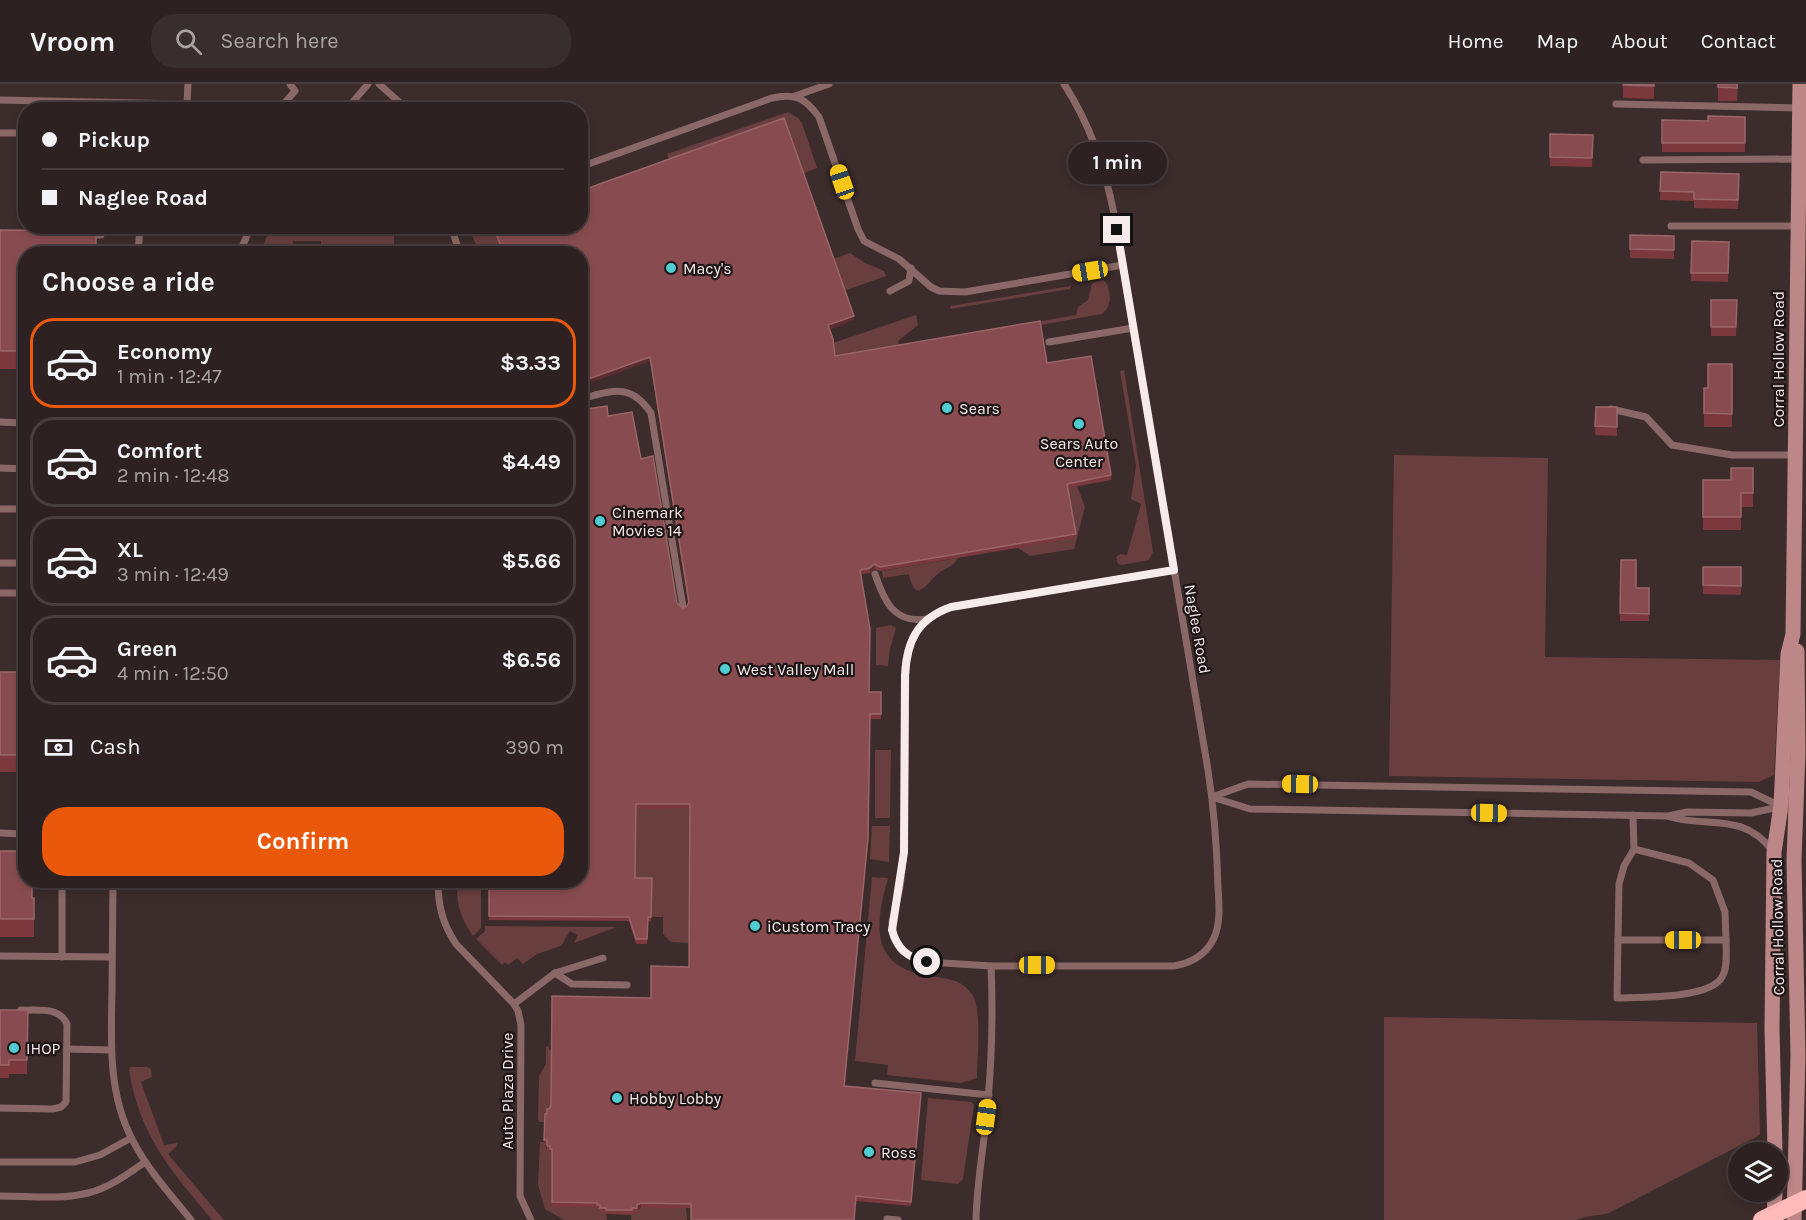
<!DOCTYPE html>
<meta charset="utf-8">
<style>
body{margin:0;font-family:Karla,sans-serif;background:#392e2e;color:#f1f3f6;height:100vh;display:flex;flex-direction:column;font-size:22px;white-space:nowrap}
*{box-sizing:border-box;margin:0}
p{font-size:20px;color:#a7a3a5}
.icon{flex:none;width:33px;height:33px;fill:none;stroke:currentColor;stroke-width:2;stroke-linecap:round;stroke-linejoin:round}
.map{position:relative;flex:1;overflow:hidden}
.side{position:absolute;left:18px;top:162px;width:570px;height:642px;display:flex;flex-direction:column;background:#2d2121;border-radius:24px;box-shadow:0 3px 9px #0003,0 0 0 2px #483e3f}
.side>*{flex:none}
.top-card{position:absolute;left:18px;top:18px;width:570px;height:132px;border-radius:24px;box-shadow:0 3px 9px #0003,0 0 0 2px #483e3f;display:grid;align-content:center;height:132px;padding:0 24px;background:#2d2121}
.tools{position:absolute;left:1728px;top:1058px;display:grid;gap:12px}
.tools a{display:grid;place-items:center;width:60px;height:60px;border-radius:50%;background:#2d2121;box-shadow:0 3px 9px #0003,0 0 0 2px #483e3f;font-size:30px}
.end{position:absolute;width:27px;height:27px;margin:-14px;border:8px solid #f6ebea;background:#111;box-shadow:0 0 0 3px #111}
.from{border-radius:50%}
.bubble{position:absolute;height:42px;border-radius:21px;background:#2d2121;box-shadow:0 3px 9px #0003,0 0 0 2px #483e3f;font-size:20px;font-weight:700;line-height:42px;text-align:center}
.car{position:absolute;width:18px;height:36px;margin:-18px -9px;border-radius:8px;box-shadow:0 0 4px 2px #0007;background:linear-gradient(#f5c518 24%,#345 0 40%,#f5c518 0 76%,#345 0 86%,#f5c518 0)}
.top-card b{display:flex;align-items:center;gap:21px;height:57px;font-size:22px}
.top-card b+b{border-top:2px solid #483e3f}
.top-card i{width:15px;height:15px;background:#f1f3f6}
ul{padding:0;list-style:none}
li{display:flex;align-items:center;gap:18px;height:90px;margin:0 12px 9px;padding:0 12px;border:3px solid #483e3f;border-radius:24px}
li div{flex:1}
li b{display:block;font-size:22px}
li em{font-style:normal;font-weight:700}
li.selected{border-color:#ea580c}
li>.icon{width:54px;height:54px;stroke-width:1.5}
h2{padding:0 24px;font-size:27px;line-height:72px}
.pay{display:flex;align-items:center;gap:15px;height:66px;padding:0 24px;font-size:22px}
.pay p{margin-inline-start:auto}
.button{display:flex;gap:12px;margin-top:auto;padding:12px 24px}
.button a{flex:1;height:69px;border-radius:24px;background:#ea580c;color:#fff;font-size:24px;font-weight:700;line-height:69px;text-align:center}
header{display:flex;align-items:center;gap:36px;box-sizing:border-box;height:84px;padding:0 30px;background:#2d2121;border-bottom:2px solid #483e3f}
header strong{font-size:28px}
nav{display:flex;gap:33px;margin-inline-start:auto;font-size:21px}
.search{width:420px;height:54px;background:#392e2e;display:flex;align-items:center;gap:15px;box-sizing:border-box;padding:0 21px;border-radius:24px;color:#a7a3a5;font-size:22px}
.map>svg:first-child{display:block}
.green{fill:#693e3e}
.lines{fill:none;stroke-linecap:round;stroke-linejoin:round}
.lane{stroke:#8b6868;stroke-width:7}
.secondary{stroke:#be8787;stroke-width:15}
.highway-bridge{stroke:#febab9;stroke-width:18}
.wall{fill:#7b393d}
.shaded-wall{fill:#5c2c2e}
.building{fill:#884c50;stroke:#9a6568;stroke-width:1.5}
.route{stroke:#f6ebea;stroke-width:8}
.poi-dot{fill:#51ccd2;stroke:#1e1616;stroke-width:2}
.labels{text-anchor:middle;stroke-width:4.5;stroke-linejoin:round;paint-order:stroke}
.poi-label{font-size:16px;fill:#f6ebea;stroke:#1e1616;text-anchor:start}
.street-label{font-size:16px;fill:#f6ebea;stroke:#1e1616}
</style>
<header>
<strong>Vroom</strong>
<div class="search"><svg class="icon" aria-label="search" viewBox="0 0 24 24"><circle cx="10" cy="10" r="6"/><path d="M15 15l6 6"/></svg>Search here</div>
<nav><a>Home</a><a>Map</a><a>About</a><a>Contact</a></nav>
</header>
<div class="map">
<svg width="1806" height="1136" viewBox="0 0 1806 1136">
<rect width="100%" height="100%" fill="#3c2c2c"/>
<g class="green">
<path d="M788,28L798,34L802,39L817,84L802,90L670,79L667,70Z"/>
<path d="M271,143H394V169H388V160H361L360,169H321V157H293L292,169H263V162Z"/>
<path d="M473,143H494H492L502,169H479L471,148Z"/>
<path d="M850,169L865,179L884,187L886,192L844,207L833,175Z"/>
<path d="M1103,196L1107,200C1111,212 1112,221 1102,230L1040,241L1015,242L1076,231L1078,223L1088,216L1092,199Z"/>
<path d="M1070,202H1071L1070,205L950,225L951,222Z"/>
<path d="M916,231L918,241L898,257L900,266L835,277L833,259Z"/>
<path d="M1124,286L1153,468L1149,476L1122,481L1118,480L1116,473L1120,470L1127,471L1141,420L1131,415L1136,382L1120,287Z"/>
<path d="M1394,371L1548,374L1545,573L1780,576L1774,691L1759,698L1389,692Z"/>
<path d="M1077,402L1085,423L1074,465L1030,472L1018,464L1067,404Z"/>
<path d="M958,474C951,485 948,482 939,489C927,498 916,523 909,490L883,494L882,487Z"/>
<path d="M891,541L896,544L890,565L888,582L876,581V544Z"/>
<path d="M875,666H891L890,734H875Z"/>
<path d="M636,724H690L689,859L671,858L663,850V833H651V799L635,798Z"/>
<path d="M872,742H890L889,778L870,775Z"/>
<path d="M872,793L888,794C875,840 869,883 930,892C948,895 963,895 973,912C982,928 977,975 977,994L961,999L887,991L888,981L855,977Z"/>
<path d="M457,797H481V844L473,852C460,834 456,818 457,797Z"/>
<path d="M485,842L617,843L574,859L578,851L570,847L561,862L537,870L523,880L517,874L508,881L505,878L502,881L476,855L485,847Z"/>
<path d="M1384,933L1757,939L1760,1051L1609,1129C1598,1132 1587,1131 1576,1136H1384Z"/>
<path d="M549,962V966H552L551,1026L545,1038H540L538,1036L539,992L546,980V963Z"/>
<path d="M131,983H147L151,985L152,993L141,998L164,1061L177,1059V1062L168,1070L224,1136H212C171,1086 140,1053 129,986Z"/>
<path d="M928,1014L971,1018L974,1021L963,1095L958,1100L921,1096Z"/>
<path d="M540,1058H544L547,1066H550L600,1126L601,1128H606L607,1136H564L545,1125L538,1101Z"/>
<path d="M641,1124H686L687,1136H631L632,1129H637V1126Z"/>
</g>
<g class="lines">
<g class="lane">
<path d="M379,0L408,26"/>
<path d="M1064,0C1090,40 1105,83 1114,130L1208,686C1214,725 1217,764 1218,803C1219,820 1221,838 1214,854C1206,871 1191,879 1174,882H991L944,879L917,875L902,867L894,853L892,838L900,803L904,768L906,576C910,549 926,532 951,523L1174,486"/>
<path d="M795,12L829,0"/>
<path d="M0,16L282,22"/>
<path d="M187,19L188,0"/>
<path d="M1616,20L1799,24"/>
<path d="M280,24L295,7L290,0"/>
<path d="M346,26L368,0"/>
<path d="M0,49H26"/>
<path d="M1643,76L1798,75"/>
<path d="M580,83L772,14C796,9 805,14 819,33L858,145L864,157L899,175L931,203L939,207L965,208L1123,181"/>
<path d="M451,142L460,170"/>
<path d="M1671,142H1797"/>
<path d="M88,151H101V142"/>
<path d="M138,170L140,142"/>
<path d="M239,170L251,142"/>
<path d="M890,207L909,197L911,184"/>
<path d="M1049,258L1133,244"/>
<path d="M580,315C612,307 630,298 651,329L683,523"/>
<path d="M1611,325L1646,333L1672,361L1732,371H1795"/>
<path d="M0,338L26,339"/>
<path d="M0,384L26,385"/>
<path d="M0,425H26"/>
<path d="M0,479H26"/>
<path d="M875,490C884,517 894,540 927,535"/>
<path d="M0,509H26"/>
<path d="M1212,713L1248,700L1751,708L1780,722"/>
<path d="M1212,713L1250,725L1668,732L1687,728L1751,729L1779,723"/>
<path d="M1633,731L1634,765L1689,779L1713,796L1725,828L1726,856H1618L1619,800L1624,782L1634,765"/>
<path d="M1670,733C1710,744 1742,728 1772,766"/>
<path d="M0,749L26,750"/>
<path d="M113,796C113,833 112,870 112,907C111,957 108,1009 132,1055C147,1085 170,1110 191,1136"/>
<path d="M438,796C438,821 442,839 456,860L514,920L518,927L521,941L520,1112L531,1136"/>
<path d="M1618,856L1617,914C1640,913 1710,915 1722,893C1728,883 1726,867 1726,856"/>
<path d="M0,872L112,873"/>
<path d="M62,873V796"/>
<path d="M555,889L572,900L627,901"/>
<path d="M514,920L555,889L603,874"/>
<path d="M67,965L111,966"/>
<path d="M875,999L989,1011"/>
<path d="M0,1024L53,1025L61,1023L66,1018L67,940C59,922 37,927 21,926"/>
<path d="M0,1078H75L100,1071L131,1054"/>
<path d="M0,1112C29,1112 60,1116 88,1109C109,1104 128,1090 145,1078"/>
<path d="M887,1135L898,1136"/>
<path d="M976,1136C977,1094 985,1057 988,1016C992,971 993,926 991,882"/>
</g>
<g class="secondary">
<path d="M1775,1068L1772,945L1774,768L1781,722L1788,570L1793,550L1800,0"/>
<path d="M1774,1136L1775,1107"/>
<path d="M1794,1136L1798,971L1794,776L1798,668L1797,567"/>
</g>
<path class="highway-bridge" d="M1762,1136L1806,1115"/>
</g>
<g class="wall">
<path d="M1623,0H1654V15L1623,14Z"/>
<path d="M1718,0H1738L1737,17H1718Z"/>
<path d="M1745,33V68H1662V36L1708,37Z"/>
<path d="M1550,50L1593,51L1592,83L1550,82Z"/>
<path d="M1661,88L1739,90L1738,125L1694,124V117L1660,116Z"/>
<path d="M492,142H580L854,236L830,245L835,272L1047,279L1111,391V396L1068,404L1076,454L880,487L874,485L870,489L861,490L869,608H881V635H870L845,1002L921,1009L911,1122L856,1117L691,1124H641L637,1126V1129H632V1131L606,1130V1128H600V1126L597,1125V1123H552V1070L550,1069V1066H547V1061H544L547,1030L549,1025L651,914L689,883L690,724L636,725L635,794H652L651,837L648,838L647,860H636L629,837L489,836V796H580L608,332L641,375L677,519L683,524L687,522L688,519L650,277L580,302V170H502Z"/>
<path d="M0,146L26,170V285H0Z"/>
<path d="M1630,151L1674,152V175L1630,174Z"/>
<path d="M1692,157L1729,158L1728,198L1691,197Z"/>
<path d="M1711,216H1737L1736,252H1711Z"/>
<path d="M1732,280V343H1704V304H1708Z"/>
<path d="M1596,323H1617V352L1595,351Z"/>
<path d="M1753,384V423H1741V446H1703V396H1731Z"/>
<path d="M1621,476L1636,504H1649V537H1620Z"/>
<path d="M1703,483H1741V511L1703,510Z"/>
<path d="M0,588H26V699H20V688H0Z"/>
<path d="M0,767L32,814H34V853H0Z"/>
<path d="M0,926H28L27,990H9V994H0Z"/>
</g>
<g class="shaded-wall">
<path d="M854,232V236L828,246V241Z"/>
<path d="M650,273V277L580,302V298Z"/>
<path d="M874,480V485L870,489V484Z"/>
<path d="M641,1119V1124L637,1126V1121Z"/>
</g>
<g class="building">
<path d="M1623,0H1654V2L1623,1Z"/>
<path d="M1718,0H1737V4L1718,3Z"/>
<path d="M1708,32L1745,33V59H1662V36L1708,37Z"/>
<path d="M784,34L854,232L828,241L833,255L835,272L1040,237L1047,279L1091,272L1111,391L1067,400L1076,450L880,483L874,480L870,484L860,486L870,545L869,608H881V630H870L868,754L844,1002L921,1009L911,1118L856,1112L854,1136H691V1120L641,1119L637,1121V1124H632V1126H606V1124H600V1121H597V1119L552,1118V1065H550V1062H547V1056H544L545,1030H547V1025H549L551,1022L552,912L651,914V882L689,883L690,720H636L635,794H652L651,833H648L647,855H636L629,833L489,832V796H580V326L607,322L608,332L632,328L641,375L653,372L677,519L683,524L687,522L689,518L650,273L580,298V170H503L494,142H580V107Z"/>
<path d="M1550,50L1593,51L1592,74L1550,73Z"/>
<path d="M1661,88L1739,90L1738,116L1694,115V108L1660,107Z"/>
<path d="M0,146L96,147V170H26V267H0Z"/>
<path d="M1630,151L1674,152V166L1630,165Z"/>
<path d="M1692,157L1729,158L1728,189H1691Z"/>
<path d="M1711,216H1737L1736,243H1711Z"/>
<path d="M1708,280H1732V330L1704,329V304H1708Z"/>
<path d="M1596,323H1617V343L1595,342Z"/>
<path d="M1731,384H1753V409H1741V433H1703V396H1731Z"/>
<path d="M1621,476H1636V504H1649V530L1620,529Z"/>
<path d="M1703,483H1741V502L1703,501Z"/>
<path d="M0,588H26V681H20V671H0Z"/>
<path d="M0,767H26V796H32V814H34V835H0Z"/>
<path d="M0,926H28L27,976H9V981H0Z"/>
</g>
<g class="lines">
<path class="route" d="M927,878C908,874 897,865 892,846L904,768L905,591C907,557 917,535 951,523L1174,486L1117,146"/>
</g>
<g class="poi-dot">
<circle cx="671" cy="184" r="6"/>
<circle cx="947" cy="324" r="6"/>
<circle cx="1079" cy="340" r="6"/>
<circle cx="600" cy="437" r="6"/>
<circle cx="725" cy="585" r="6"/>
<circle cx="755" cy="842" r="6"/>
<circle cx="14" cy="964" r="6"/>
<circle cx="617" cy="1014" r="6"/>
<circle cx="869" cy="1068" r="6"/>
</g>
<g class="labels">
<g class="poi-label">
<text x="683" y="190">Macy's</text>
<text x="959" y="330">Sears</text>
<text x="1079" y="365" text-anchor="middle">Sears Auto<tspan x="1079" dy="18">Center</tspan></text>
<text x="612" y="434">Cinemark<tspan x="612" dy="18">Movies 14</tspan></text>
<text x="737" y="591">West Valley Mall</text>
<text x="767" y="848">iCustom Tracy</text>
<text x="26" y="970">IHOP</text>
<text x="629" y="1020">Hobby Lobby</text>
<text x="881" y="1074">Ross</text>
</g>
<g class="street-label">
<text transform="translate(1778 275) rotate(-90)" y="6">Corral Hollow Road</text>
<text transform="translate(1198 545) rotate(80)" y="6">Naglee Road</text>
<text transform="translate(1777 843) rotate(-91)" y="6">Corral Hollow Road</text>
<text transform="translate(507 1007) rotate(-90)" y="6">Auto Plaza Drive</text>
</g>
</g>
</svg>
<div class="tools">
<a><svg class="icon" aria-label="layers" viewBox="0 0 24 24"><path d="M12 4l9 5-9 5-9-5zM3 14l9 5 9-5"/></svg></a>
</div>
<i class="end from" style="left:927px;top:878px"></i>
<i class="end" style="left:1117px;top:146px"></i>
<div class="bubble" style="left:1068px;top:58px;width:99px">1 min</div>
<i class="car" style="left:842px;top:98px;rotate:341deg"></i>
<i class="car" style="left:1090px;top:187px;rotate:261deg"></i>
<i class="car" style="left:1300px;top:700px;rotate:271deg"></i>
<i class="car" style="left:1489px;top:729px;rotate:91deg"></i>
<i class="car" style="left:1683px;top:856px;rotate:270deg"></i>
<i class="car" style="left:1037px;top:881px;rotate:90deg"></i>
<i class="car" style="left:986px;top:1033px;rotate:8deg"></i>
<div class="top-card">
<b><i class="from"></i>Pickup</b>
<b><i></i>Naglee Road</b>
</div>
<section class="side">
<h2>Choose a ride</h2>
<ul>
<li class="selected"><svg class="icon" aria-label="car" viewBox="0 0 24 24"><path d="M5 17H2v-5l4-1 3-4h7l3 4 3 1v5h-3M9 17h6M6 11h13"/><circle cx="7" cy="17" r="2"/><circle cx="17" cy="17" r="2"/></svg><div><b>Economy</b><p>1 min · 12:47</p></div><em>$3.33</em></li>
<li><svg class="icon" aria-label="car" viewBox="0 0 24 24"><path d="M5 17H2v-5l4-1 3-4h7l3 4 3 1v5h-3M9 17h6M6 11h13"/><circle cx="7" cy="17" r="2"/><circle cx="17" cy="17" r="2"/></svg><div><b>Comfort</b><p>2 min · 12:48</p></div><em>$4.49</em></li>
<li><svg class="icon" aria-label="car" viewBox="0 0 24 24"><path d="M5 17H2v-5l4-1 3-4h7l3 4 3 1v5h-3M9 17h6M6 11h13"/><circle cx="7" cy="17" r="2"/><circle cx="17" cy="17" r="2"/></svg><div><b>XL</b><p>3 min · 12:49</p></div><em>$5.66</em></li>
<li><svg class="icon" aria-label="car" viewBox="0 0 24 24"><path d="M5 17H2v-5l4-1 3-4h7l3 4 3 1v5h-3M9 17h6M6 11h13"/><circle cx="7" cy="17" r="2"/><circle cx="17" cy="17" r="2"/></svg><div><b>Green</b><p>4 min · 12:50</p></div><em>$6.56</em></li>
</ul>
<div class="pay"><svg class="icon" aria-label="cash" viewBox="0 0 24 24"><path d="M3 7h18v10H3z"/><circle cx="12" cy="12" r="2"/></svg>Cash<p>390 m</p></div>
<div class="button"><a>Confirm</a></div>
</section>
</div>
